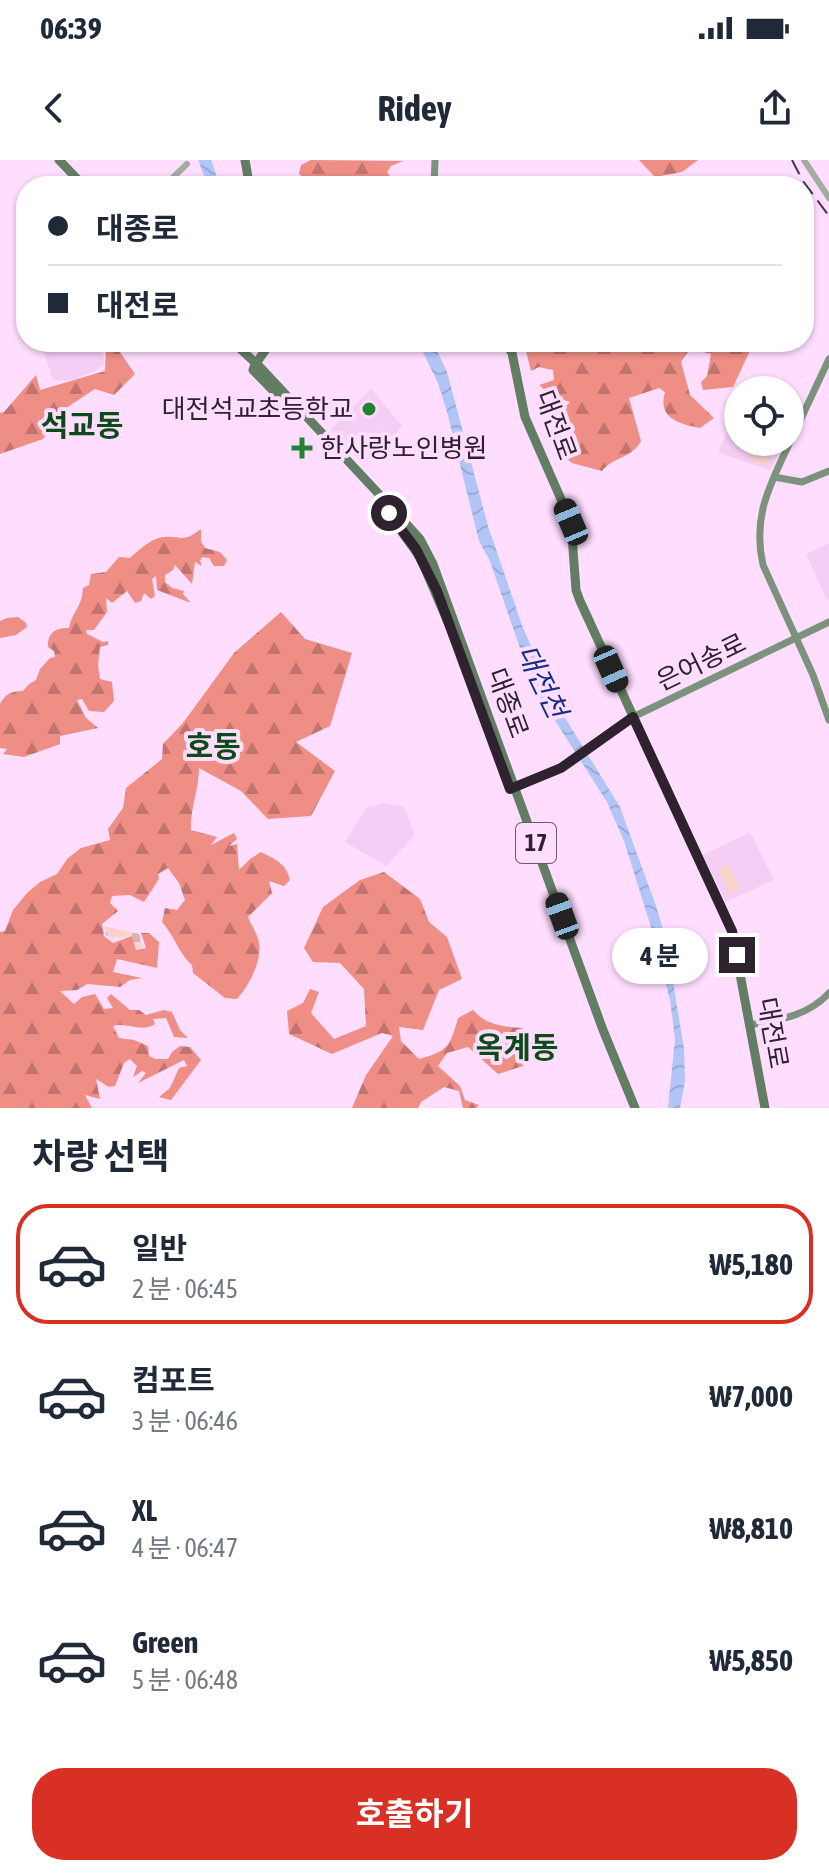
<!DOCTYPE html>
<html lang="ko">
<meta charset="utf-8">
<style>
body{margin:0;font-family:"Asap Condensed","Noto Sans KR",sans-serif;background:#f2f2f3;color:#1f2937;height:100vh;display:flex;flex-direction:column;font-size:30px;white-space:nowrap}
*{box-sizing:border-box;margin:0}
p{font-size:26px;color:#747a83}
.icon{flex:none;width:44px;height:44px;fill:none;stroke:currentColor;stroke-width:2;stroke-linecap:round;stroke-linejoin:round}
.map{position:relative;height:948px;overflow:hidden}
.side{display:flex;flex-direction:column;background:#fff;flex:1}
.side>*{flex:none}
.top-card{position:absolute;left:16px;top:16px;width:798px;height:176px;border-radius:32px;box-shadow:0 2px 6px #0004;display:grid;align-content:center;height:176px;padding:0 32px;background:#fff}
.buttons{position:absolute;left:724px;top:216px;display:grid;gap:16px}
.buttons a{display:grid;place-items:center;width:80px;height:80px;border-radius:50%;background:#fff;box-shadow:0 2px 6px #0004;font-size:40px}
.end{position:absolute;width:36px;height:36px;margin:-18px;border:10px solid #2e222e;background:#fff;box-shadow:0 0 0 4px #fff}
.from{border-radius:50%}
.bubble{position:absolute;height:56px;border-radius:28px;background:#fff;box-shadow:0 2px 6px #0004;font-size:26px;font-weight:700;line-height:56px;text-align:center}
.car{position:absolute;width:24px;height:48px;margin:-24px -12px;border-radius:10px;box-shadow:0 0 6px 2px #0007;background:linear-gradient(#222 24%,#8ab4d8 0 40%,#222 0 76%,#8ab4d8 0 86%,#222 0)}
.top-card b{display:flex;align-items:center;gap:28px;height:76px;font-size:30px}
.top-card b+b{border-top:2px solid #e0e1e3}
.top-card i{width:20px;height:20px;background:#1f2937}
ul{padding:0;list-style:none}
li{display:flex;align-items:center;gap:24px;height:120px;margin:0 16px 12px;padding:0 16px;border:4px solid transparent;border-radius:32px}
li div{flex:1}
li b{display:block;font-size:30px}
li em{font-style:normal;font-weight:700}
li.selected{border-color:#d93025}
li>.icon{width:72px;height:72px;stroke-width:1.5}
h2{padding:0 32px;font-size:36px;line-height:96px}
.primary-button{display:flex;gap:16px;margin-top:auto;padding:16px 32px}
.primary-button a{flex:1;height:92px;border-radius:32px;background:#d93025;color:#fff;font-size:32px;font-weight:700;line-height:92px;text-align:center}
.status{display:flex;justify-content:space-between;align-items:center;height:56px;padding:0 40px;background:#fff;direction:ltr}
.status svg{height:22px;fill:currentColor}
header{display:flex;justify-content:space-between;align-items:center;height:104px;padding:0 32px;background:#fff;font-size:36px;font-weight:700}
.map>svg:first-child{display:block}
.built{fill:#f5cef5}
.grass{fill:#f8d2cd}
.forest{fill:url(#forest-firs)}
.cemetery{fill:url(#cemetery-stones)}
.water{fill:url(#water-waves)}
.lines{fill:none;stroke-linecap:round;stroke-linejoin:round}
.tertiary{stroke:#a0aea1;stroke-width:6}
.secondary{stroke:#7d927d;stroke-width:7}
.primary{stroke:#637d64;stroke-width:9}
.rail{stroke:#443544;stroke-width:2;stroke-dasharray:16 8;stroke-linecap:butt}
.route{stroke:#2e222e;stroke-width:10}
.poi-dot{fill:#228133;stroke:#feddfe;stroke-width:3}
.labels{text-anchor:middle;stroke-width:8;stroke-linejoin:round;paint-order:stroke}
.shield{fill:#feddfe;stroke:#6c5a6c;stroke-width:2}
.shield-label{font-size:24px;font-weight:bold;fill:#2e222e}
.poi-label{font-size:26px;fill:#2e222e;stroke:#feddfe;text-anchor:end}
.street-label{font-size:26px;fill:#2e222e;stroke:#feddfe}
.water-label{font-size:28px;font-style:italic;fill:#152e84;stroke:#feddfe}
.quarter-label{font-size:30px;font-weight:bold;fill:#0d4a19;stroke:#feddfe}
</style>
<div class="status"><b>06:39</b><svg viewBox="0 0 49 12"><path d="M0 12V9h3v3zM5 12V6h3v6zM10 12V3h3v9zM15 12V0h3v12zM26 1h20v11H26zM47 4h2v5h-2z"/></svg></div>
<header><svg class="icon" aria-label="back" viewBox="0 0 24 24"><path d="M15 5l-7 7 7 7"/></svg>Ridey<svg class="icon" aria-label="share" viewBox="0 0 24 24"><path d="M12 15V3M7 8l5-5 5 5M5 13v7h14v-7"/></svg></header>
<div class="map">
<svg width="829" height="948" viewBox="0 0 829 948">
<defs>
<pattern id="forest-firs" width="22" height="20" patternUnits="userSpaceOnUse" patternTransform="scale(2)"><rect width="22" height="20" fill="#ee8e85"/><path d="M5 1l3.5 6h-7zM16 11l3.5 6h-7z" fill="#c1746d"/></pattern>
<pattern id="cemetery-stones" width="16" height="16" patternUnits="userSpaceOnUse" patternTransform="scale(2)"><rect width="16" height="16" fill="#f8d2cd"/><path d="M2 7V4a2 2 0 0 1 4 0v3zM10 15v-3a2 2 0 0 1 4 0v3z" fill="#d5b4b0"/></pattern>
<pattern id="water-waves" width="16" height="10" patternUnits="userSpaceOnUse" patternTransform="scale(2)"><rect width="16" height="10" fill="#b1c6f6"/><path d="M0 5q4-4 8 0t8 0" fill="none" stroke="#99aad3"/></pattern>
</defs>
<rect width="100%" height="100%" fill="#feddfe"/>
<g class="built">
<path d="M40,182H100L105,203L95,211L71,220L53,221Z"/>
<path d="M371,229L402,266L383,292L347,286L330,270Z"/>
<path d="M738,245V282H784L771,309L768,310L718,292Z"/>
<path d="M829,383V439L827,440L806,394Z"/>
<path d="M384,643L404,647L415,675L386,706L345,682L366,648Z"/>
<path d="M750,672L774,720L726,742L703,695Z"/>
</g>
<g class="grass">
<path d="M755,282H777L767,307L748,299Z"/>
<path d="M729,704L741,729L729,735L718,709Z"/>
</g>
<g class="forest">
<path d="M311,0L403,1L391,6L387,12L391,17H380L361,23L362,26H327V22L319,19L310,23L299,14L301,5Z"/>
<path d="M639,0H698L682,12L655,17Z"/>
<path d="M518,182H754L733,227L703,230L701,222L707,216L711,194L690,189L681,202L690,235L714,258L700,268C679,264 657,258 665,232L659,228L629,238L641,281C632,298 613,297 602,311L572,303L559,292L552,273L554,259L570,242L552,236L539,225L554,220L553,210L539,207L531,211L526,191Z"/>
<path d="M115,185L135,214L114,235L95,229L69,246L43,279L0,294V253L4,252L36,215L40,230L105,211L106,187Z"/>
<path d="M201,369V381L205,388L220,392L227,400L224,406H214L209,398L202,397L200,401L202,406L195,402L192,424L175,405L173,410L165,415V422L172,428L184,431L183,434L191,443L157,430L156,416L152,419L155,436L151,439L144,433L141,441L135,443L127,431L112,443L106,438L107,452L94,470H86L87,474L103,482L108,481V485L100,487L98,505L100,519L112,522L114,541L104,552L89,551L82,539L77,540L86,558L98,568L60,576V584L24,597L3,594L7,589L0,588V544C5,534 12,531 23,531L29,524L36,520L40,509L50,498L55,497L54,491L48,487C47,473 56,467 69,468C72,451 82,448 83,428L89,425L91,414L106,412L119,397L130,398C140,389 150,379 163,377C183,375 181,384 201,369Z"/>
<path d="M281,452L305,479L352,493L330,566L296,582L335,611L311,656L268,659L241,631L199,608C199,630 190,648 191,670L217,677L211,685L234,673L237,679L229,686L237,684L239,710L250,699L261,692C276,700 286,703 290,720L284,726L269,721L272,733L248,757C251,765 258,774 259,783C262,801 249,826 237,839L225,838L193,813L192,805C178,793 175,776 162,762L165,748L177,750L185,740L179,723L168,708L158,714L159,719L144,742L130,735L112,736L110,743L118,751L102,764L104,776L113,783L132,776L136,790L146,788L141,773H149L159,782L157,808L117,799L113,812L142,818L130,820L120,827L87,824L77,830L60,831L74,844L82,837L95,834L104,849L113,848L107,838L111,834L130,850H139L146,855L164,850L172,852L180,870L188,878L174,877L166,858L153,859L155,864C141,873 128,862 113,866L119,878L134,880L148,886L149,896L156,899H168L172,892L180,886L190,887L201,900L171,940L159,937L170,928L179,908L187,906L184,900L138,923L146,913L142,911L133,917L137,906L130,899L124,903L115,926L109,927L96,919L100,939L85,935L92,948H0V772L5,771L13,750L27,733L40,722L57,714L68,698L81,688L110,680L108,669L123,648L126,628L162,599L163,584L183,563L234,493Z"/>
<path d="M18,457L26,463L27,467L16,475L0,478V461L7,458Z"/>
<path d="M384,712L420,739L429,762L447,777L462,819L439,830L423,870L399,867L401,881L419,899C448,891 450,887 458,858L473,850C486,865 504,867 522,868L534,888L523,906L498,914L468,887L447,893L438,906L460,926L465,940L479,945L476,948H463L459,931L444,927L421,942L418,948H352L366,915L393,876L382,873L332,894L289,874L287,851L303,843L310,829L319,832L311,853L334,879L366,866L364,829L340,803L313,802L304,788L323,747L360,720Z"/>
</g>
<path class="cemetery" d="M104,766L139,774L143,788L136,789L132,776L111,778L106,775Z"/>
<g class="water">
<path d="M198,0H211L220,26H208Z"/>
<path d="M418,182H433L447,212L488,366L523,468L556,543L620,647L656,746L666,779L684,889L685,921L680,948H668L675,879L670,840L652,770L624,681L607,642L533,526L490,401L479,381L447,252L438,223Z"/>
</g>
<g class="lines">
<g class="tertiary">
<path d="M804,0L829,38"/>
<path d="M164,26L187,4"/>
</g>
<g class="secondary">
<path d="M434,26L435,0"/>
<path d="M790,282C770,325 752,356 763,405L813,515L829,560"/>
<path d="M790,282L829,199"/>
<path d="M774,317L802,322L829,311"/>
<path d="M510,629L561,608L633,557L829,462"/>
<path d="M750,865C779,860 808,856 829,833"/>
</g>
<g class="primary">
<path d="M59,0L84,26"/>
<path d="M245,0L248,17L252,26"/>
<path d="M233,182L260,207L392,348L420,379L433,404L603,870L635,948"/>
<path d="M505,182L512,193L525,257L571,362L576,430L580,441L732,771L765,948"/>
<path d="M255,205L253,210L292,250"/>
<path d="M255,205L271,182"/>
<path d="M389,354L420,397L450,467"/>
<path d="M468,514L495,587"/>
</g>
<path class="rail" d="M792,0L803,21L829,56"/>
</g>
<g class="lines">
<path class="route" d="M389,353L416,389L437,431L510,629L561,608L633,557L732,771L737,795"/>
</g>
<g class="poi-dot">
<circle cx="369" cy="249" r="8"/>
<path d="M298 276h8v8h8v8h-8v8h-8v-8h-8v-8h8z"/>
</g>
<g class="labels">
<rect class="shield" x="516" y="663" width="40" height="40" rx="6"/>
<g class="shield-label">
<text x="536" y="691">17</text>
</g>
<g class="poi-label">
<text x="353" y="258">대전석교초등학교</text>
<text x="320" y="297" text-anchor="start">한사랑노인병원</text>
</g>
<g class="street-label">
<text transform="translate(556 265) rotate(70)" y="9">대전로</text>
<text transform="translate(701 502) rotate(-26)" y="9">은어송로</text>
<text transform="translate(508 543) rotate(70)" y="9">대종로</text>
<text transform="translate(773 873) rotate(80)" y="9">대전로</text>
</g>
<g class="water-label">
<text transform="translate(542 521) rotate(64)" y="10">대전천</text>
</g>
<g class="quarter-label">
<text x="82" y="276">석교동</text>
<text x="213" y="597">호동</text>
<text x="517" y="898">옥계동</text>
</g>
</g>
</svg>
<div class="buttons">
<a><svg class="icon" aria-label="locate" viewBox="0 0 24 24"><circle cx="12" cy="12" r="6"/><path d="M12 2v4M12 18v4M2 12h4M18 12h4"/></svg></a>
</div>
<i class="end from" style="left:389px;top:353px"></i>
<i class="end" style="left:737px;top:795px"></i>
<div class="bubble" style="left:612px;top:768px;width:96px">4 분</div>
<i class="car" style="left:571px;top:362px;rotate:337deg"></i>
<i class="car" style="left:611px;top:509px;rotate:156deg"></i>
<i class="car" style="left:562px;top:756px;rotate:340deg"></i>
<div class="top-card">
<b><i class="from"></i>대종로</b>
<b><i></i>대전로</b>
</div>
</div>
<section class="side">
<h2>차량 선택</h2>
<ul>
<li class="selected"><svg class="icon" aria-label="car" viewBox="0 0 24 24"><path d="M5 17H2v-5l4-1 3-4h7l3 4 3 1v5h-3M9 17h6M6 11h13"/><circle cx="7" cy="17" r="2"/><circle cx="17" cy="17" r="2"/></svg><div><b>일반</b><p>2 분 · 06:45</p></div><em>₩5,180</em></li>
<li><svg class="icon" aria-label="car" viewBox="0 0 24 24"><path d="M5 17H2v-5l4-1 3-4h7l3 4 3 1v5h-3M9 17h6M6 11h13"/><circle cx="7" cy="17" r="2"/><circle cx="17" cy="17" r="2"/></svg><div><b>컴포트</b><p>3 분 · 06:46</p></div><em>₩7,000</em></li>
<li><svg class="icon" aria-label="car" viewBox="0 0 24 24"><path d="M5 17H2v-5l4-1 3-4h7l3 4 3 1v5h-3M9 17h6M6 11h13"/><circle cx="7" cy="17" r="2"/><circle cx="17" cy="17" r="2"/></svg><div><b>XL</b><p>4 분 · 06:47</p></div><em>₩8,810</em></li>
<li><svg class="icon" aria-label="car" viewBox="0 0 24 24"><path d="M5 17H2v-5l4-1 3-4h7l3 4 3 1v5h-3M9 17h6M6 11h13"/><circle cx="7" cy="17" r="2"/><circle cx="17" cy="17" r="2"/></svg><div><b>Green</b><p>5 분 · 06:48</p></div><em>₩5,850</em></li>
</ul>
<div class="primary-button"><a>호출하기</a></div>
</section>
